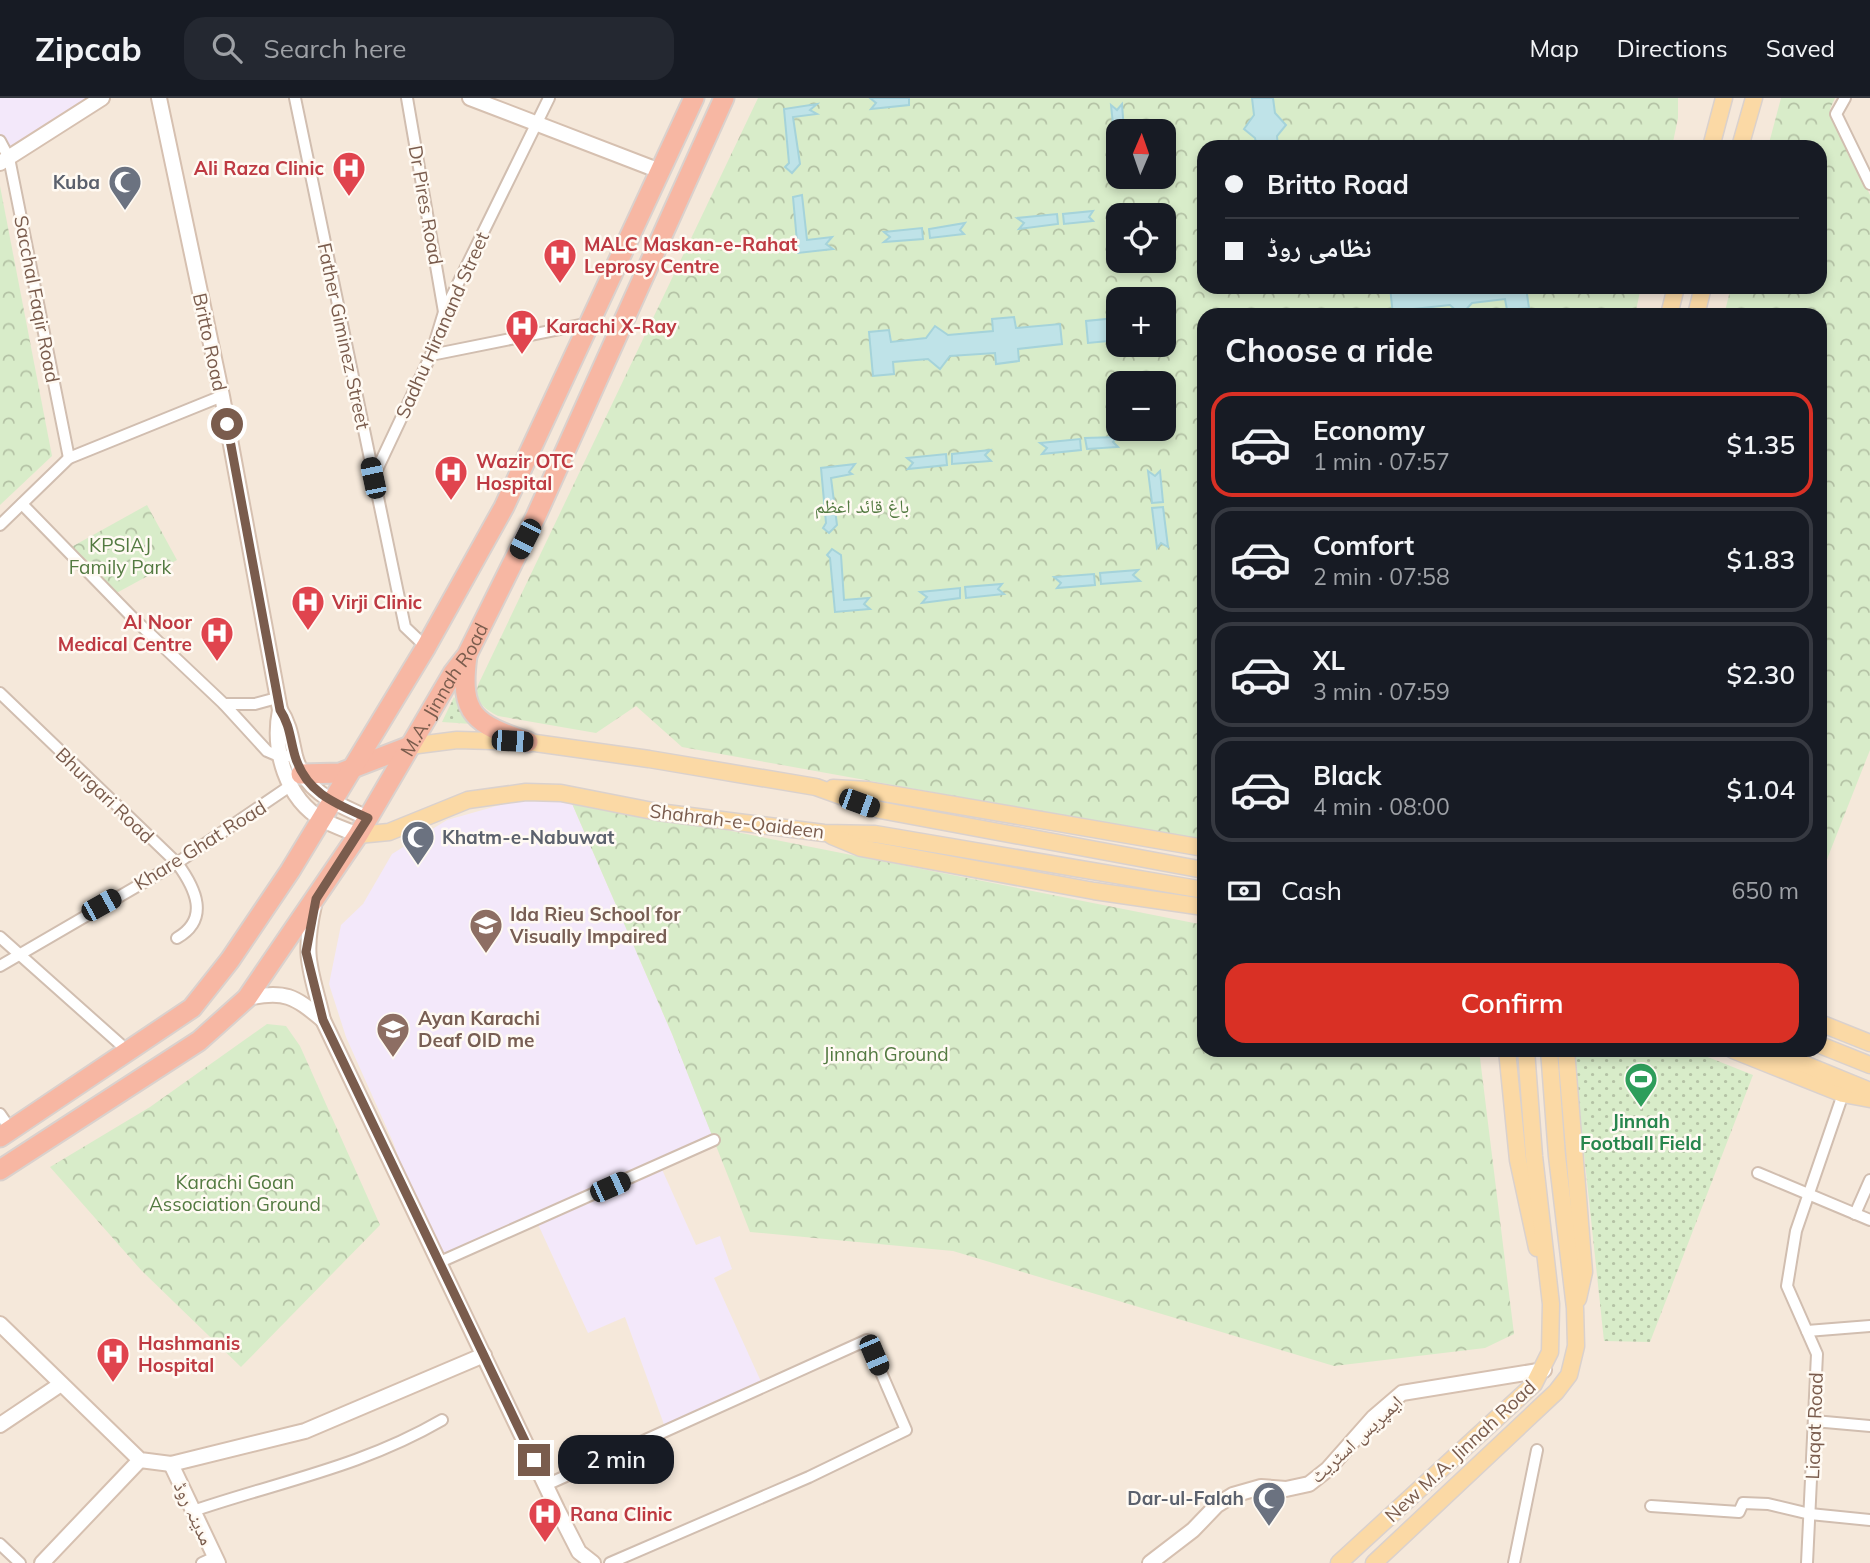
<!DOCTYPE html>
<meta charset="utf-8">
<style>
body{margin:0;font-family:Mulish,"Noto Naskh Arabic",sans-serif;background:#242831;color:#f1f3f6;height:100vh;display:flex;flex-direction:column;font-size:26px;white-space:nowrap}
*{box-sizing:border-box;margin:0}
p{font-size:23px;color:#9ea1a6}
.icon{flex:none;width:38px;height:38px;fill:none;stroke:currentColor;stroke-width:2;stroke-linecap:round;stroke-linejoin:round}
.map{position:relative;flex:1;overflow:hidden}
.sheet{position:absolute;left:1197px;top:210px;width:630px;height:749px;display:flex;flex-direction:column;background:#171b24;border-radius:21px;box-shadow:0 4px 10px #0003}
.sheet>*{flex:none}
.guide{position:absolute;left:1197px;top:42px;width:630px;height:154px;border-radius:21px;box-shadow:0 4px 10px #0003;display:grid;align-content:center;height:154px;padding:0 28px;background:#171b24}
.needle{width:46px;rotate:2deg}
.controls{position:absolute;left:1106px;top:21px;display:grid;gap:14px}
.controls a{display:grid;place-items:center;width:70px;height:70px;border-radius:14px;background:#171b24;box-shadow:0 4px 10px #0003;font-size:35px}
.end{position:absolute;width:32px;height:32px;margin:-16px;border:9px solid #7a5c4d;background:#fff;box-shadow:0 0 0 4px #fff}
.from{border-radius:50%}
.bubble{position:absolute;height:49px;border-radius:21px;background:#171b24;box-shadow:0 4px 10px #0003;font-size:23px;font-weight:600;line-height:49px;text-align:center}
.car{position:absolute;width:21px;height:42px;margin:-21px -10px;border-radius:9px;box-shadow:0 0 5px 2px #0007;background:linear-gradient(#222 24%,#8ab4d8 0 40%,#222 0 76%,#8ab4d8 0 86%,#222 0)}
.guide b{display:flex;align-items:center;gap:24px;height:66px;font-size:26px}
.guide b+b{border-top:2px solid #363941}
.guide i{width:18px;height:18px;background:#f1f3f6}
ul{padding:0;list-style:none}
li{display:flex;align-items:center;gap:21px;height:105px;margin:0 14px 10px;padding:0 14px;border:4px solid #363941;border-radius:21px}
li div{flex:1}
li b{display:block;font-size:26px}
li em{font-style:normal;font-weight:600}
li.on{border-color:#d93025}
li>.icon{width:63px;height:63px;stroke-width:1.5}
h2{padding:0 28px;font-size:32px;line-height:84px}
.pay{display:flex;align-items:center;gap:18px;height:77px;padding:0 28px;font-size:26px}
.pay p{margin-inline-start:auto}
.button{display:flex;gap:14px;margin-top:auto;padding:14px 28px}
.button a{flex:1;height:80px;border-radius:21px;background:#d93025;color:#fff;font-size:28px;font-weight:600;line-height:80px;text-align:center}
header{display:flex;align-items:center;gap:42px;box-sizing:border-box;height:98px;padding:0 35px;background:#171b24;border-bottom:2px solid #363941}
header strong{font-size:33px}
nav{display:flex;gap:38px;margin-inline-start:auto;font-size:24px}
.search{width:490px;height:63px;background:#242831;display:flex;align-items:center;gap:18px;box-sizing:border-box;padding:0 24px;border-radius:21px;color:#9ea1a6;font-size:26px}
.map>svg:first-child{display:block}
.residential{fill:#f5e8da;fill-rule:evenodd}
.education{fill:#f3e8fa}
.grass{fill:url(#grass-dots)}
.park{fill:url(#park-crowns);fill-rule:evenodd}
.water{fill:#bfe3e8;stroke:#a5d3da;stroke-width:2}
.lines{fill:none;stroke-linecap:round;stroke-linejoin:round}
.street-casing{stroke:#d1beb0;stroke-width:14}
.secondary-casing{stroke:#d6c0b0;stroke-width:18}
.primary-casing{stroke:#dad1cd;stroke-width:19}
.highway-casing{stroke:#dad1cd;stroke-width:23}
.street{stroke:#fff;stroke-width:10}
.secondary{stroke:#fff;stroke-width:14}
.primary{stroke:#fbd9a5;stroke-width:16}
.highway{stroke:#f7b7a3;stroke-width:19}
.route{stroke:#7a5c4d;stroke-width:9}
.labels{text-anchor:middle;stroke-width:5;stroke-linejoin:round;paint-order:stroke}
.health-label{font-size:19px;font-weight:bold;fill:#be3a42;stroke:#fffaf3;text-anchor:start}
.worship-label{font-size:19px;font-weight:bold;fill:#5b616d;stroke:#fffaf3;text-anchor:end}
.street-label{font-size:19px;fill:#7a5c4d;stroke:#fffaf3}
.park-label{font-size:19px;fill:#537a41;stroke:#fffaf3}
.education-label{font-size:19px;font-weight:bold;fill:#785e54;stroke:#fffaf3;text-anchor:start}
.leisure-label{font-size:19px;font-weight:bold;fill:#27864d;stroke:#fffaf3}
</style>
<header>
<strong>Zipcab</strong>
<div class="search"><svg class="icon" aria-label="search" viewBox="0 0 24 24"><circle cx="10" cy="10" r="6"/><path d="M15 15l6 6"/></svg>Search here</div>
<nav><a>Map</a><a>Directions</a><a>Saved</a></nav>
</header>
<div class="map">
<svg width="1870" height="1465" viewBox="0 0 1870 1465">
<defs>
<pattern id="grass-dots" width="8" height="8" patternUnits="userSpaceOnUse" patternTransform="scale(1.75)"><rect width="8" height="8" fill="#d8ecc9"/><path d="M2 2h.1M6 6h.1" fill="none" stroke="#b4c2a5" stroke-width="1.8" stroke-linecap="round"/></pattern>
<pattern id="park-crowns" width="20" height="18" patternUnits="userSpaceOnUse" patternTransform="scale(1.75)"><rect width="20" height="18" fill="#d8ecc9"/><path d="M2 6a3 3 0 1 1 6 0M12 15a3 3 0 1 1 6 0" fill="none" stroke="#b4c2a5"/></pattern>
</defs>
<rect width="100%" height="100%" fill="#fdf6ec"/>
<path class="residential" d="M0,0H1870V1465H0ZM1118,33H1164V79H1118ZM1204,49H1820V189H1204ZM1118,117H1164V163H1118ZM1118,201H1164V247H1118ZM1204,217H1820V952H1204ZM1118,285H1164V331H1118Z"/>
<g class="education">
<path d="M0,0H102L9,60L0,43Z"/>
<path d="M525,700L570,701L672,936L714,1042L660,1067L696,1147L720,1138L732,1171L714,1180L763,1288L666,1332L625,1219L588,1235L536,1122L440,1164L420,1121L393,1044L346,939L329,886L341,827L363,806L392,756L447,722Z"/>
</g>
<g class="grass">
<path d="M454,599L472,626L442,624Z"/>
<path d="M1573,952H1690L1753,977L1650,1244L1604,1243Z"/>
</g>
<g class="park">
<path d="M758,0H1678V20L1672,49H1204V189H1641L1635,217H1204V743L682,649L636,608L596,635L498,618C484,611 474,603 478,587ZM1118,33H1164V79H1118ZM1118,117H1164V163H1118ZM1118,201H1164V247H1118ZM1118,285H1164V331H1118Z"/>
<path d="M1781,0H1835L1830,11L1870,97V652L1820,779V217H1724L1731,189H1820V49H1768Z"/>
<path d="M0,88L52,358L0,407Z"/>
<path d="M147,407L177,462L111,498L66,452Z"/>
<path d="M570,701L1204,827V952H1479L1514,1236L1485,1250L1334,1268L953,1153L750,1134L672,936Z"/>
<path d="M267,926L286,928L300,948L380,1127L241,1269L141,1172L50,1069L150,1009Z"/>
</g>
<g class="water">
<path d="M870,0H909V7L871,11L876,5Z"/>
<path d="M1252,0H1273L1275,15L1286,27L1277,38L1278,49H1257L1255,40L1244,31L1254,17Z"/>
<path d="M817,6L810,12L817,16L793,19L800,66L792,75L785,69L789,65L784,11Z"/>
<path d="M1122,6L1124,33H1118V44L1115,45L1111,7L1117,12Z"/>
<path d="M802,97L807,142L832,139L826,146L833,151L798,155L793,99Z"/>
<path d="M1093,113L1089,119L1093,123L1064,126L1063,116Z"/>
<path d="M1057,116L1058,126L1019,131L1024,125L1017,120Z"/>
<path d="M965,125L960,132L964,136L930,140L929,131Z"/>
<path d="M922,130L923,141L884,144L890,139L884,134Z"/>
<path d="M1390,189H1526L1529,210L1507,212L1505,201L1472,205L1461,217L1450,207L1414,211L1415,217H1393Z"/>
<path d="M1116,208H1118V242L1088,245L1086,223L1116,220Z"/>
<path d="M1014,219L1016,230L1060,226L1062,246L1018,251L1019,263L996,266L995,255L950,258L940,271L928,261L893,264L894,276L873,278L869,234L889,232L891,244L926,240L935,228L948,237L993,233L992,221Z"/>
<path d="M1117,339L1113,344L1118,349L1087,351L1085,340Z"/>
<path d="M1080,341L1081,352L1042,356L1047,350L1040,345Z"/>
<path d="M990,352L985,357L991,363L952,366V356Z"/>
<path d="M946,356L947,367L908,371L913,365L907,360Z"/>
<path d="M855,366L849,374L852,376L831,380L837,427L829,435L823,430L826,425L821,370Z"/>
<path d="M1148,373L1155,378L1160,373L1163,404L1152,405Z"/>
<path d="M1163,409L1168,449L1161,445L1157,450L1152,410Z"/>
<path d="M832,451L841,457L844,502L869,500L864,506L870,511L835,514L830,460L827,457Z"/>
<path d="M1138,472L1133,477L1140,483L1101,486L1100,475Z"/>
<path d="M1094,476L1095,487L1057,490L1061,485L1054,479Z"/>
<path d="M1002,486L998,491L1004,496L966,500L965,489Z"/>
<path d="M960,490V500L922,505L927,499L920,494Z"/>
</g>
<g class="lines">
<defs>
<g id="street">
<path d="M295,0L405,529L426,549"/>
<path d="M407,0L444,214"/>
<path d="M1845,0L1836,16L1870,86"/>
<path d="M0,43L9,60L69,360"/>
<path d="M431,257L590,225"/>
<path d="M373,380L431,257L444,214L549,0"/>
<path d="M22,406L132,519L224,606L267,653L281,659L295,657"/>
<path d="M0,427L69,360L222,298"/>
<path d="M0,595L177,765C196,791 210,821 177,840"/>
<path d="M224,606H255L277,600"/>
<path d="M0,839L120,946L127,956"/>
<path d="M0,868L177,765L290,688"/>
<path d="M0,1016L11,1032"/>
<path d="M1758,1075L1870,1122"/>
<path d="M1855,1116L1870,1082"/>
<path d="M440,1164L714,1042"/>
<path d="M1807,1233L1870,1228"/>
<path d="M1814,1323L1870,1328"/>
<path d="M546,1387L867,1242L906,1332L809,1379L610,1465"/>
<path d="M1651,1408L1739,1414L1743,1405L1768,1406L1810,1416L1870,1422"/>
<path d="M193,1413C281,1383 361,1369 442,1322"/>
<path d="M0,1446L20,1465"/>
<path d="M202,1465L215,1459"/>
<path d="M1514,1465L1537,1352"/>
<path d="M1807,1465L1817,1256L1787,1188L1796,1133L1843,996"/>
</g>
<g id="secondary">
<path d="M159,0L222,298L280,612C272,652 286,701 323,722C334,728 347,732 358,737"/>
<path d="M470,0L660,73"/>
<path d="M0,65L102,0"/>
<path d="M280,612C290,627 291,641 295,658C305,695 337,706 368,720"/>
<path d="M314,807C302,862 311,870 323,922L557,1411L579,1454L593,1465"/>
<path d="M247,900C285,892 294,898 323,922"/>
<path d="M0,1226L140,1362L171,1366L305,1333L484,1257"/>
<path d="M0,1327L61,1286"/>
<path d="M171,1366L218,1465"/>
<path d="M42,1465L140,1362"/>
<path d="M1150,1465L1193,1432L1217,1407L1233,1397L1261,1389L1286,1391L1309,1386L1328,1371L1374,1319L1402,1295L1544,1272"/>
</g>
<g id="primary">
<path d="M1711,49L1724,0"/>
<path d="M1740,49L1754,0"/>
<path d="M1669,217L1676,189"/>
<path d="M1696,217L1703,189"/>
<path d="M410,648L457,642L528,644L649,661L816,689L880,712L1204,772"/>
<path d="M833,690L867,692L1204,750"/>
<path d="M358,737L389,734L468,702L526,694L561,695L658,714L824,735L875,736L1204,792"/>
<path d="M832,738L861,750L1094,793L1204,809"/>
<path d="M1820,925L1870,945"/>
<path d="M1820,947L1870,967"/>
<path d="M1507,952L1518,1062L1537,1150"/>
<path d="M1566,952L1584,1174L1578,1201"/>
<path d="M1733,952L1843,996L1870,1001"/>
<path d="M1770,952L1870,993"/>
<path d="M1339,1465L1534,1286L1550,1254L1551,1206L1534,1058L1526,952"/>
<path d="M1374,1465L1556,1294L1569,1277L1576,1248L1575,1210L1557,1058L1549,952"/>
</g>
<g id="highway">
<path d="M467,558C459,617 475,626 528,644"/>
<path d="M301,676L340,675L410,648"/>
<path d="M0,1039L192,910L230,862L290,773L426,549L504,409L694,0"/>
<path id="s1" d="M0,1072L199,943L247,900L358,737L453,575L467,557L536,418L724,0"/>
</g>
</defs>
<use href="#street" class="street-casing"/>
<use href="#secondary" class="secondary-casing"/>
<use href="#primary" class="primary-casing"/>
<use href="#highway" class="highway-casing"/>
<use href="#street" class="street"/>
<use href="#secondary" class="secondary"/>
<use href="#primary" class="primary"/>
<use href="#highway" class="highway"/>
</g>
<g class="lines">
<path class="route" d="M227,326L280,612C290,627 290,641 295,658C306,695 336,706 368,720L316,801L306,854L323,922L534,1362"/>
</g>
<defs>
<symbol id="hospital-pin" viewBox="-11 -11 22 30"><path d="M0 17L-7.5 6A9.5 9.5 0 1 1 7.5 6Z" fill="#e0444e" stroke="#fffaf3"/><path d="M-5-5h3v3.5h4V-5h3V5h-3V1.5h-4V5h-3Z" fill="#fff"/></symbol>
<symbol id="mosque-pin" viewBox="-11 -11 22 30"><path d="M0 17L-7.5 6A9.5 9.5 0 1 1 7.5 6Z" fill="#6b7280" stroke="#fffaf3"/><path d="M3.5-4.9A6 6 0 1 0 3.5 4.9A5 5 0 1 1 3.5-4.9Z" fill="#fff"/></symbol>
<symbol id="university-pin" viewBox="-11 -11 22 30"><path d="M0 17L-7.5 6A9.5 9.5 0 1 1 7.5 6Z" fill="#8d6e63" stroke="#fffaf3"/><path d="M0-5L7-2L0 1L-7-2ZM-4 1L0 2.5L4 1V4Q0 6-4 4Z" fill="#fff"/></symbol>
<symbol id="stadium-pin" viewBox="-11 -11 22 30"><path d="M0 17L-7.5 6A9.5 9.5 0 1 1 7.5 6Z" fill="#2e9e5b" stroke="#fffaf3"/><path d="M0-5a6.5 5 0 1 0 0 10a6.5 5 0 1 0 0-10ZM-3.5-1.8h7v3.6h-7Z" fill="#fff"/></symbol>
</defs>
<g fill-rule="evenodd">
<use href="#hospital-pin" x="330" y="51" width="38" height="52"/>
<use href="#mosque-pin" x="106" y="65" width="38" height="52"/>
<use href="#hospital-pin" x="541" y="138" width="38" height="52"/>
<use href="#hospital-pin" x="503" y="209" width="38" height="52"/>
<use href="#hospital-pin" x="432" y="355" width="38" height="52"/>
<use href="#hospital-pin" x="289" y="485" width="38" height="52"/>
<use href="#hospital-pin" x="198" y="516" width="38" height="52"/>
<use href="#mosque-pin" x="399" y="720" width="38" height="52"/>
<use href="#university-pin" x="467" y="808" width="38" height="52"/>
<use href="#university-pin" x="374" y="912" width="38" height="52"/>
<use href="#stadium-pin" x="1622" y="962" width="38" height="52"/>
<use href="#hospital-pin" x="94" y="1237" width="38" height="52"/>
<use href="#mosque-pin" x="1250" y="1381" width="38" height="52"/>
<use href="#hospital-pin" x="526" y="1397" width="38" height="52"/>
</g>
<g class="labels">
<g class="health-label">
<text x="324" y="77" text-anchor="end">Ali Raza Clinic</text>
<text x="584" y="153">MALC Maskan-e-Rahat<tspan x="584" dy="22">Leprosy Centre</tspan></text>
<text x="546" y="235">Karachi X-Ray</text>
<text x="476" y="370">Wazir OTC<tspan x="476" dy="22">Hospital</tspan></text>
<text x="332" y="511">Virji Clinic</text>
<text x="192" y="531" text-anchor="end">Al Noor<tspan x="192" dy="22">Medical Centre</tspan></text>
<text x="138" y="1252">Hashmanis<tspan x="138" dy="22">Hospital</tspan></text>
<text x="570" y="1423">Rana Clinic</text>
</g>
<g class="worship-label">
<text x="100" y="91">Kuba</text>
<text x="442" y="746" text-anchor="start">Khatm-e-Nabuwat</text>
<text x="1244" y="1407">Dar-ul-Falah</text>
</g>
<g class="street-label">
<text transform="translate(426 107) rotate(80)" y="7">Dr Pires Road</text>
<text transform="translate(37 201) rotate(79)" y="7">Sacchal Faqir Road</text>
<text transform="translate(442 227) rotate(-66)" y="7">Sadhu Hiranand Street</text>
<text transform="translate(344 238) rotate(78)" y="7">Father Giminez Street</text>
<text transform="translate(210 244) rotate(78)" y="7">Britto Road</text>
<text dy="7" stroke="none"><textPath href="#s1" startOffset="668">M.A. Jinnah Road</textPath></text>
<text transform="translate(105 697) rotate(44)" y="7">Bhurgari Road</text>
<text transform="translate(737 723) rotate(7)" y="7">Shahrah-e-Qaideen</text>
<text transform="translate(200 747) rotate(-32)" y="7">Khare Ghat Road</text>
<text transform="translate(1814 1328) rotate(-88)" y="7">Liaqat Road</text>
<text transform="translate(1356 1341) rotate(-43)" y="7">ایمپریس اسٹریٹ</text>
<text transform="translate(1460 1353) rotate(-43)" y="7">New M.A. Jinnah Road</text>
<text transform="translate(194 1415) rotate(65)" y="7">مدینہ روڈ</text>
</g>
<g class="park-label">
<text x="862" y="415">باغ قائد اعظم</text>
<text x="120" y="454">KPSIAJ<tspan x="120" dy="22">Family Park</tspan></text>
<text x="886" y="963">Jinnah Ground</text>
<text x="235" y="1091">Karachi Goan<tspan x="235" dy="22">Association Ground</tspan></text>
</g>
<g class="education-label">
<text x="510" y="823">Ida Rieu School for<tspan x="510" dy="22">Visually Impaired</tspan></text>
<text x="418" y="927">Ayan Karachi<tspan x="418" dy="22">Deaf OID me</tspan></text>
</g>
<g class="leisure-label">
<text x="1641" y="1030">Jinnah<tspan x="1641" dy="22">Football Field</tspan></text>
</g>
</g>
</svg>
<div class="controls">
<a><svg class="needle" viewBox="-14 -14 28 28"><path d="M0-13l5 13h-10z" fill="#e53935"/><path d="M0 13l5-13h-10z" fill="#9ea1a6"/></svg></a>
<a><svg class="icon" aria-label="locate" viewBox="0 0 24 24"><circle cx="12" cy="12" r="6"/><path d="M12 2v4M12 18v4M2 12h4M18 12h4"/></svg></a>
<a>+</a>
<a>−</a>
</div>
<i class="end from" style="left:227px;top:326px"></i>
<i class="end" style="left:534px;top:1362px"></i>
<div class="bubble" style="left:558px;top:1337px;width:116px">2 min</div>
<i class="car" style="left:373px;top:380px;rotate:348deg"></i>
<i class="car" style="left:525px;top:441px;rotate:207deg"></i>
<i class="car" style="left:512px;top:643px;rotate:93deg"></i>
<i class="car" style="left:859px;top:705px;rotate:110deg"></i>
<i class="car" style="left:101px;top:807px;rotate:61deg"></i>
<i class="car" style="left:610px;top:1089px;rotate:66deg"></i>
<i class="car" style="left:874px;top:1257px;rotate:157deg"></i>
<div class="guide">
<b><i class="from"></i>Britto Road</b>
<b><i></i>نظامی روڈ</b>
</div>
<section class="sheet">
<h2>Choose a ride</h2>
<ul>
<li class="on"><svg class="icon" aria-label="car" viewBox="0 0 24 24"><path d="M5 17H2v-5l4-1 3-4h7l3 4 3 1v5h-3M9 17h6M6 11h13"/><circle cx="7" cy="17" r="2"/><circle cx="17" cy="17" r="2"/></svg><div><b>Economy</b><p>1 min · 07:57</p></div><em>$1.35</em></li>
<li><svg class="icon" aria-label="car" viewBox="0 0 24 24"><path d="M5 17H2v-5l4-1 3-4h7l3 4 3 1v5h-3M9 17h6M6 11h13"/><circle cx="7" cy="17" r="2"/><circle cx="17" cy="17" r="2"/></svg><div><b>Comfort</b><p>2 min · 07:58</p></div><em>$1.83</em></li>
<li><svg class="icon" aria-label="car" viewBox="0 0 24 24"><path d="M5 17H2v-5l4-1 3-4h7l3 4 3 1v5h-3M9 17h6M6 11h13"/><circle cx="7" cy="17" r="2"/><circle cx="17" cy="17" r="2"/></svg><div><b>XL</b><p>3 min · 07:59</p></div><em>$2.30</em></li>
<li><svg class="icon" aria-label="car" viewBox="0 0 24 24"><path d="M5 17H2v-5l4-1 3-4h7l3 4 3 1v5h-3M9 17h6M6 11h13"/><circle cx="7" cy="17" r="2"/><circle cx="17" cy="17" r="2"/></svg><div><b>Black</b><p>4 min · 08:00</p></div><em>$1.04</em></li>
</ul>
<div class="pay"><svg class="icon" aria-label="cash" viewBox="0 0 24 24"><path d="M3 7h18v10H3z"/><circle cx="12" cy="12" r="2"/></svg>Cash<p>650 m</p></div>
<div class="button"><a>Confirm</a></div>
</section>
</div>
